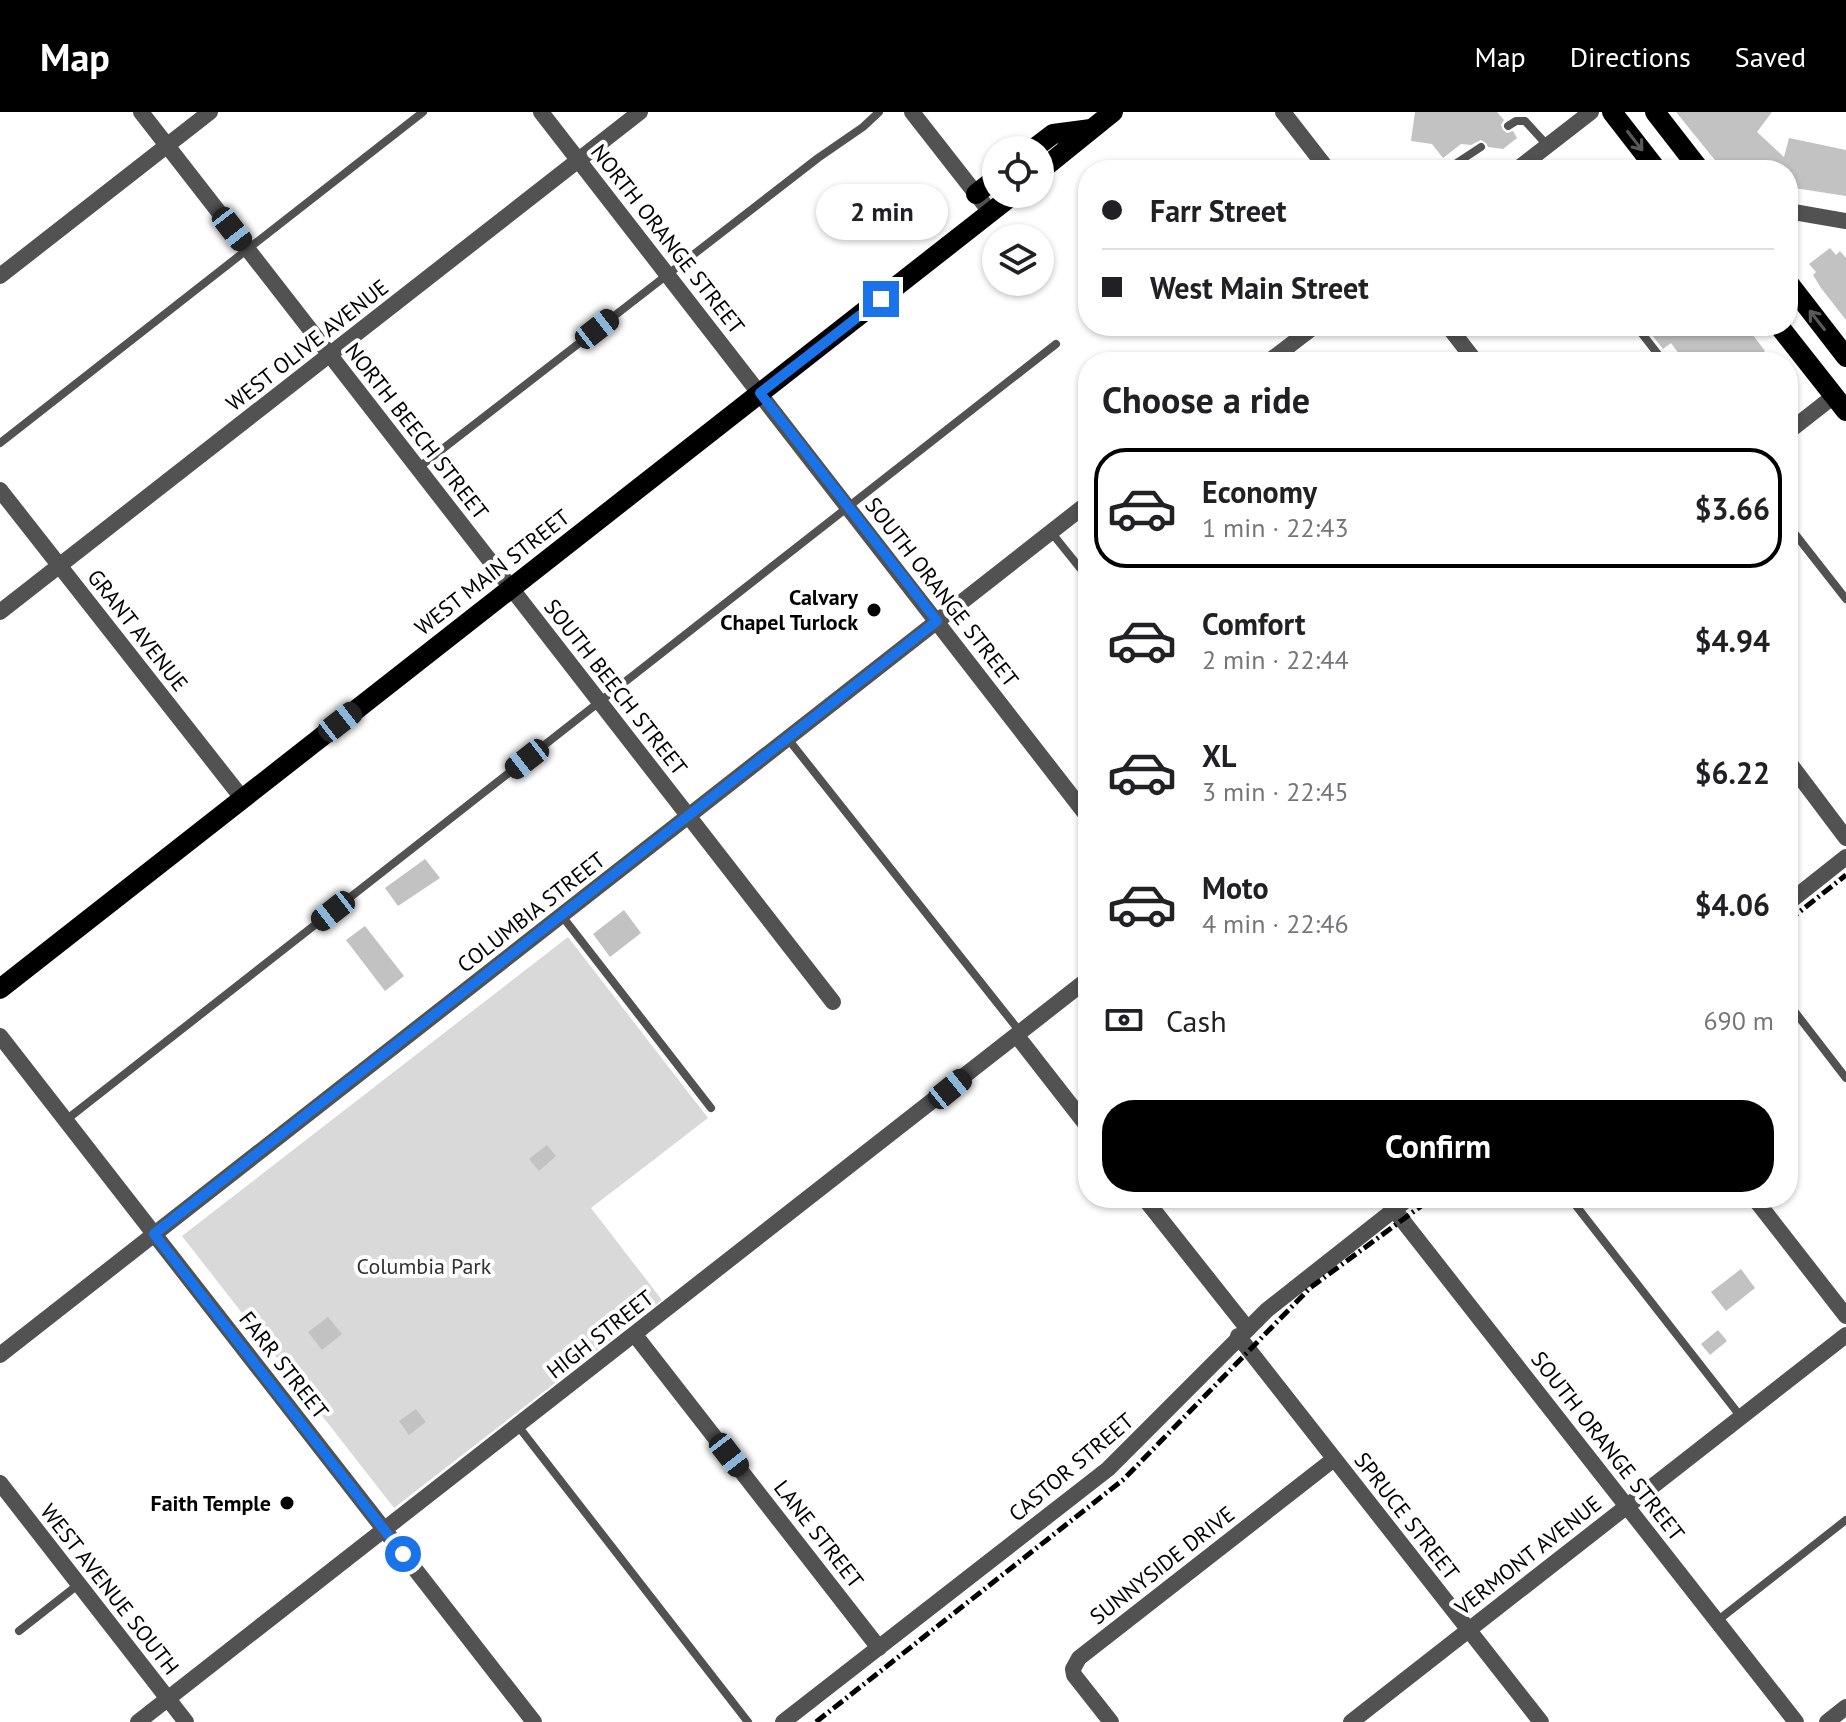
<!DOCTYPE html>
<meta charset="utf-8">
<style>
body{margin:0;font-family:"PT Sans",sans-serif;background:#f6f6f6;color:#202124;height:100vh;display:flex;flex-direction:column;font-size:30px;white-space:nowrap}
*{box-sizing:border-box;margin:0}
p{font-size:26px;color:#757577}
.icon{flex:none;width:44px;height:44px;fill:none;stroke:currentColor;stroke-width:2;stroke-linecap:round;stroke-linejoin:round}
.map{position:relative;flex:1;overflow:hidden}
.panel{position:absolute;left:1078px;top:240px;width:720px;height:856px;display:flex;flex-direction:column;background:#fff;border-radius:32px;box-shadow:0 2px 6px #0004}
.panel>*{flex:none}
.hud{position:absolute;left:1078px;top:48px;width:720px;height:176px;border-radius:32px;box-shadow:0 2px 6px #0004;display:grid;align-content:center;height:176px;padding:0 24px;background:#fff}
.tools{position:absolute;left:982px;top:24px;display:grid;gap:16px}
.tools a{display:grid;place-items:center;width:72px;height:72px;border-radius:50%;background:#fff;box-shadow:0 2px 6px #0004;font-size:40px}
.end{position:absolute;width:36px;height:36px;margin:-18px;border:10px solid #1a73e8;background:#fff;box-shadow:0 0 0 4px #fff}
.from{border-radius:50%}
.bubble{position:absolute;height:56px;border-radius:28px;background:#fff;box-shadow:0 2px 6px #0004;font-size:26px;font-weight:600;line-height:56px;text-align:center}
.car{position:absolute;width:24px;height:48px;margin:-24px -12px;border-radius:10px;box-shadow:0 0 6px 2px #0007;background:linear-gradient(#222 24%,#8ab4d8 0 40%,#222 0 76%,#8ab4d8 0 86%,#222 0)}
.hud b{display:flex;align-items:center;gap:28px;height:76px;font-size:30px}
.hud b+b{border-top:2px solid #e0e0e0}
.hud i{width:20px;height:20px;background:#202124}
ul{padding:0;list-style:none}
li{display:flex;align-items:center;gap:24px;height:120px;margin:0 16px 12px;padding:0 8px;border:4px solid transparent;border-radius:32px}
li div{flex:1}
li b{display:block;font-size:30px}
li em{font-style:normal;font-weight:600}
li.active{border-color:#000}
li>.icon{width:72px;height:72px;stroke-width:1.5}
h2{padding:0 24px;font-size:36px;line-height:96px}
.pay{display:flex;align-items:center;gap:20px;height:88px;padding:0 24px;font-size:30px}
.pay p{margin-inline-start:auto}
.primary-button{display:flex;gap:16px;margin-top:auto;padding:16px 24px}
.primary-button a{flex:1;height:92px;border-radius:32px;background:#000;color:#fff;font-size:32px;font-weight:600;line-height:92px;text-align:center}
header{display:flex;align-items:center;gap:48px;box-sizing:border-box;height:112px;padding:0 40px;background:#000;color:#fff}
header strong{font-size:38px}
nav{display:flex;gap:44px;margin-inline-start:auto;font-size:28px}
.map>svg:first-child{display:block}
.green{fill:#d9d9d9}
.building{fill:#c2c2c2}
.lines{fill:none;stroke-linecap:round;stroke-linejoin:round}
.service{stroke:#525252;stroke-width:8}
.minor{stroke:#525252;stroke-width:16}
.tertiary{stroke:#525252;stroke-width:16}
.primary{stroke:#000;stroke-width:20}
.rail{stroke:#000;stroke-width:5;stroke-dasharray:12 4 2 4;stroke-linecap:butt}
.oneway{stroke:#595959}
.route{stroke:#1a73e8;stroke-width:10}
.poi-dot{fill:#000;stroke:#fff;stroke-width:3}
.labels{text-anchor:middle;stroke-width:8;stroke-linejoin:round;paint-order:stroke}
.street-label{font-size:22px;fill:#000;stroke:#fff}
.poi-label{font-size:22px;font-weight:bold;fill:#000;stroke:#fff;text-anchor:end}
.park-label{font-size:22px;fill:#303030;stroke:#fff}
</style>
<header>
<strong>Map</strong>
<nav><a>Map</a><a>Directions</a><a>Saved</a></nav>
</header>
<div class="map">
<svg width="1846" height="1610" viewBox="0 0 1846 1610">
<rect width="100%" height="100%" fill="#fff"/>
<path class="green" d="M568,825L708,1006L591,1096L662,1188L394,1396L182,1124Z"/>
<g class="building">
<path d="M1415,0H1497L1504,8L1501,13L1503,18L1507,21L1513,19L1517,26L1503,37L1488,35L1486,31L1481,28L1471,33L1461,32L1443,46L1432,32L1411,29Z"/>
<path d="M1676,0H1772L1757,20L1784,45L1789,26L1846,38V84L1788,75V58H1723Z"/>
<path d="M1830,136L1836,143L1840,139L1846,146V208L1821,176L1813,163L1816,160L1809,152Z"/>
<path d="M1645,214H1746L1765,239L1751,250H1685L1671,231L1663,237Z"/>
<path d="M425,747L440,766L398,794L385,776Z"/>
<path d="M624,798L641,821L610,845L593,822Z"/>
<path d="M365,814L404,864L385,879L346,828Z"/>
<path d="M547,1033L556,1044L539,1059L529,1047Z"/>
<path d="M1741,1157L1755,1176L1726,1199L1711,1180Z"/>
<path d="M328,1205L342,1222L322,1238L308,1220Z"/>
<path d="M1718,1218L1727,1229L1710,1243L1701,1232Z"/>
<path d="M416,1297L426,1310L409,1323L399,1309Z"/>
</g>
<g class="lines">
<g class="service">
<path d="M1508,14L1516,9H1525L1547,33"/>
<path d="M1446,58L1481,35"/>
<path d="M1636,214L1664,250"/>
<path d="M1283,238L1292,250"/>
<path d="M0,331L423,0"/>
<path d="M418,356L818,46L863,15L879,0"/>
<path d="M1788,413L1846,487"/>
<path d="M1051,420L1088,466"/>
<path d="M788,627L1021,921"/>
<path d="M562,804L711,996"/>
<path d="M1788,891L1846,966"/>
<path d="M66,1008L1056,232"/>
<path d="M1570,1086L1741,1305"/>
<path d="M518,1314L748,1610"/>
<path d="M1717,1509L1846,1408"/>
<path d="M19,1519L79,1472"/>
</g>
<g class="minor">
<path d="M141,0L833,890"/>
<path d="M541,0L1088,705"/>
<path d="M912,0L991,101"/>
<path d="M1283,0L1328,58"/>
<path d="M1516,58L1591,0"/>
<path d="M1788,99L1846,109"/>
<path d="M0,164L210,0"/>
<path d="M1448,214L1476,250"/>
<path d="M1268,250L1315,214"/>
<path d="M1788,320L1834,284"/>
<path d="M0,378L242,686"/>
<path d="M1788,649L1846,726"/>
<path d="M1788,791L1846,745"/>
<path d="M0,924L534,1610"/>
<path d="M1017,924L1088,1015"/>
<path d="M1144,1086L1247,1216"/>
<path d="M1385,1086L1796,1610"/>
<path d="M1754,1086L1846,1204"/>
<path d="M635,1223L879,1536"/>
<path d="M1238,1224L1541,1610"/>
<path d="M0,1243L1088,391"/>
<path d="M0,1371L186,1610"/>
<path d="M138,1610L1088,867"/>
<path d="M783,1610L1108,1357L1267,1198L1409,1086"/>
<path d="M1111,1610L1074,1563L1073,1557L1079,1546L1334,1347"/>
<path d="M1351,1610L1846,1223"/>
<path d="M1827,1610L1846,1595"/>
</g>
<path class="tertiary" d="M0,500L640,0"/>
<g class="primary">
<path d="M1612,0L1657,58"/>
<path d="M1655,0L1700,58"/>
<path d="M1032,38L1053,22L1091,17"/>
<path d="M1040,59L1113,0"/>
<path d="M976,82L996,66"/>
<path d="M1788,170L1846,245"/>
<path d="M1779,214L1846,299"/>
<path d="M0,877L1014,82"/>
</g>
<g class="rail">
<path d="M1788,809L1846,763"/>
<path d="M816,1610L1124,1367L1310,1176L1432,1086"/>
</g>
</g>
<defs><path id="oneway-shaft" d="M-6 0H5M1.5-3L5.5 0L1.5 3" fill="none" stroke-width="1.6" stroke-linecap="round" stroke-linejoin="round" transform="scale(2)"/></defs>
<g class="oneway">
<use href="#oneway-shaft" transform="translate(1635 29) rotate(52)"/>
<use href="#oneway-shaft" transform="translate(1817 208) rotate(-128)"/>
</g>
<g class="lines">
<path class="route" d="M403,1442L154,1122L937,509L760,281L881,187"/>
</g>
<g class="poi-dot">
<circle cx="874" cy="498" r="8"/>
<circle cx="287" cy="1391" r="8"/>
</g>
<g class="labels">
<g class="street-label">
<text transform="translate(668 127) rotate(52)" y="8">NORTH ORANGE STREET</text>
<text transform="translate(307 233) rotate(-38)" y="8">WEST OLIVE AVENUE</text>
<text transform="translate(417 319) rotate(52)" y="8">NORTH BEECH STREET</text>
<text transform="translate(492 460) rotate(-38)" y="8">WEST MAIN STREET</text>
<text transform="translate(942 480) rotate(52)" y="8">SOUTH ORANGE STREET</text>
<text transform="translate(138 518) rotate(52)" y="8">GRANT AVENUE</text>
<text transform="translate(616 575) rotate(52)" y="8">SOUTH BEECH STREET</text>
<text transform="translate(531 800) rotate(-38)" y="8">COLUMBIA STREET</text>
<text transform="translate(600 1222) rotate(-38)" y="8">HIGH STREET</text>
<text transform="translate(284 1253) rotate(52)" y="8">FARR STREET</text>
<text transform="translate(1608 1334) rotate(52)" y="8">SOUTH ORANGE STREET</text>
<text transform="translate(1071 1355) rotate(-40)" y="8">CASTOR STREET</text>
<text transform="translate(1407 1404) rotate(52)" y="8">SPRUCE STREET</text>
<text transform="translate(819 1422) rotate(52)" y="8">LANE STREET</text>
<text transform="translate(1528 1443) rotate(-38)" y="8">VERMONT AVENUE</text>
<text transform="translate(1162 1453) rotate(-38)" y="8">SUNNYSIDE DRIVE</text>
<text transform="translate(110 1477) rotate(52)" y="8">WEST AVENUE SOUTH</text>
</g>
<g class="poi-label">
<text x="858" y="493">Calvary<tspan x="858" dy="25">Chapel Turlock</tspan></text>
<text x="271" y="1399">Faith Temple</text>
</g>
<g class="park-label">
<text x="424" y="1162">Columbia Park</text>
</g>
</g>
</svg>
<div class="tools">
<a><svg class="icon" aria-label="locate" viewBox="0 0 24 24"><circle cx="12" cy="12" r="6"/><path d="M12 2v4M12 18v4M2 12h4M18 12h4"/></svg></a>
<a><svg class="icon" aria-label="layers" viewBox="0 0 24 24"><path d="M12 4l9 5-9 5-9-5zM3 14l9 5 9-5"/></svg></a>
</div>
<i class="end from" style="left:403px;top:1442px"></i>
<i class="end" style="left:881px;top:187px"></i>
<div class="bubble" style="left:816px;top:72px;width:132px">2 min</div>
<i class="car" style="left:232px;top:117px;rotate:142deg"></i>
<i class="car" style="left:597px;top:217px;rotate:52deg"></i>
<i class="car" style="left:340px;top:610px;rotate:52deg"></i>
<i class="car" style="left:527px;top:647px;rotate:232deg"></i>
<i class="car" style="left:333px;top:799px;rotate:232deg"></i>
<i class="car" style="left:950px;top:977px;rotate:51deg"></i>
<i class="car" style="left:729px;top:1343px;rotate:142deg"></i>
<div class="hud">
<b><i class="from"></i>Farr Street</b>
<b><i></i>West Main Street</b>
</div>
<section class="panel">
<h2>Choose a ride</h2>
<ul>
<li class="active"><svg class="icon" aria-label="car" viewBox="0 0 24 24"><path d="M5 17H2v-5l4-1 3-4h7l3 4 3 1v5h-3M9 17h6M6 11h13"/><circle cx="7" cy="17" r="2"/><circle cx="17" cy="17" r="2"/></svg><div><b>Economy</b><p>1 min · 22:43</p></div><em>$3.66</em></li>
<li><svg class="icon" aria-label="car" viewBox="0 0 24 24"><path d="M5 17H2v-5l4-1 3-4h7l3 4 3 1v5h-3M9 17h6M6 11h13"/><circle cx="7" cy="17" r="2"/><circle cx="17" cy="17" r="2"/></svg><div><b>Comfort</b><p>2 min · 22:44</p></div><em>$4.94</em></li>
<li><svg class="icon" aria-label="car" viewBox="0 0 24 24"><path d="M5 17H2v-5l4-1 3-4h7l3 4 3 1v5h-3M9 17h6M6 11h13"/><circle cx="7" cy="17" r="2"/><circle cx="17" cy="17" r="2"/></svg><div><b>XL</b><p>3 min · 22:45</p></div><em>$6.22</em></li>
<li><svg class="icon" aria-label="car" viewBox="0 0 24 24"><path d="M5 17H2v-5l4-1 3-4h7l3 4 3 1v5h-3M9 17h6M6 11h13"/><circle cx="7" cy="17" r="2"/><circle cx="17" cy="17" r="2"/></svg><div><b>Moto</b><p>4 min · 22:46</p></div><em>$4.06</em></li>
</ul>
<div class="pay"><svg class="icon" aria-label="cash" viewBox="0 0 24 24"><path d="M3 7h18v10H3z"/><circle cx="12" cy="12" r="2"/></svg>Cash<p>690 m</p></div>
<div class="primary-button"><a>Confirm</a></div>
</section>
</div>
